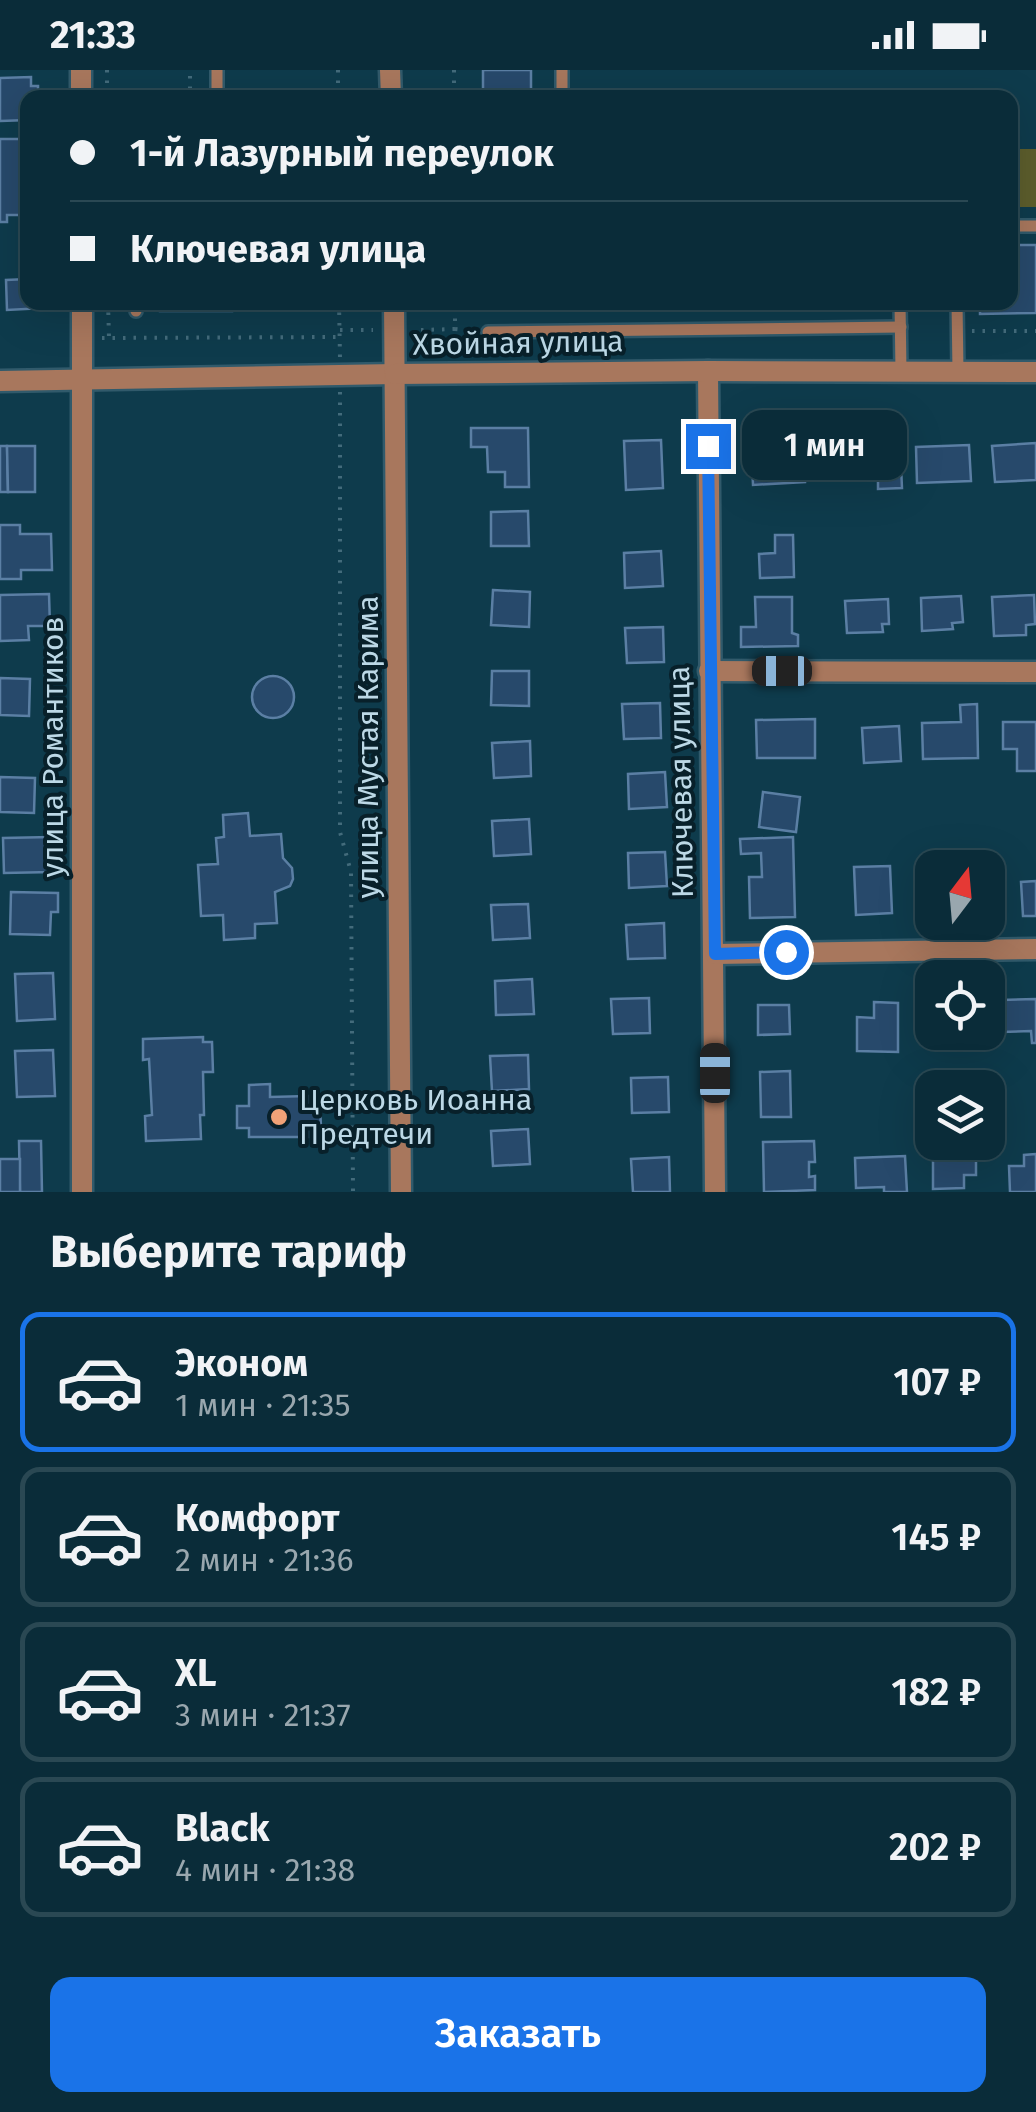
<!DOCTYPE html>
<html lang="ru">
<meta charset="utf-8">
<style>
body{margin:0;font-family:"Fira Sans",sans-serif;background:#133441;color:#f1f3f6;height:100vh;display:flex;flex-direction:column;font-size:38px;white-space:nowrap}
*{box-sizing:border-box;margin:0}
p{font-size:32px;color:#99a7ae}
.icon{flex:none;width:55px;height:55px;fill:none;stroke:currentColor;stroke-width:2;stroke-linecap:round;stroke-linejoin:round}
.map{position:relative;height:1122px;overflow:hidden}
.drawer{display:flex;flex-direction:column;background:#0a2c39;flex:1}
.drawer>*{flex:none}
.banner{position:absolute;left:20px;top:20px;width:998px;height:220px;border-radius:20px;box-shadow:0 10px 40px #0002,0 0 0 2px #2a4853;display:grid;align-content:center;height:220px;padding:0 50px;background:#0a2c39}
.needle{width:65px;rotate:16deg}
.tools{position:absolute;left:915px;top:780px;display:grid;gap:20px}
.tools a{display:grid;place-items:center;width:90px;height:90px;border-radius:20px;background:#0a2c39;box-shadow:0 10px 40px #0002,0 0 0 2px #2a4853;font-size:50px}
.end{position:absolute;width:45px;height:45px;margin:-22px;border:12px solid #1a73e8;background:#fff;box-shadow:0 0 0 5px #fff}
.from{border-radius:50%}
.bubble{position:absolute;height:70px;border-radius:20px;background:#0a2c39;box-shadow:0 10px 40px #0002,0 0 0 2px #2a4853;font-size:32px;font-weight:600;line-height:70px;text-align:center}
.car{position:absolute;width:30px;height:60px;margin:-30px -15px;border-radius:12px;box-shadow:0 0 8px 2px #0007;background:linear-gradient(#222 24%,#8ab4d8 0 40%,#222 0 76%,#8ab4d8 0 86%,#222 0)}
.banner b{display:flex;align-items:center;gap:35px;height:95px;font-size:38px}
.banner b+b{border-top:2px solid #2a4853}
.banner i{width:25px;height:25px;background:#f1f3f6}
ul{padding:0;list-style:none}
li{display:flex;align-items:center;gap:30px;height:140px;margin:0 20px 15px;padding:0 30px;border:5px solid #2a4853;border-radius:20px}
li div{flex:1}
li b{display:block;font-size:38px}
li em{font-style:normal;font-weight:600}
li.selected{border-color:#1a73e8}
li>.icon{width:90px;height:90px;stroke-width:1.5}
h2{padding:0 50px;font-size:45px;line-height:120px}
.primary-button{display:flex;gap:20px;margin-top:auto;padding:20px 50px}
.primary-button a{flex:1;height:115px;border-radius:20px;background:#1a73e8;color:#fff;font-size:40px;font-weight:600;line-height:115px;text-align:center}
.status{display:flex;justify-content:space-between;align-items:center;height:70px;padding:0 50px;background:#0a2c39;direction:ltr}
.status svg{height:28px;fill:currentColor}
.map>svg:first-child{display:block}
.green{fill:#5c5d2c}
.building{fill:#27496b;stroke:#5b7fa4;stroke-width:2.5}
.lines{fill:none;stroke-linecap:round;stroke-linejoin:round}
.service-casing{stroke:#315a6b;stroke-width:16}
.minor-casing{stroke:#315a6b;stroke-width:25}
.tertiary-casing{stroke:#315a6b;stroke-width:25}
.path{stroke:#436b7b;stroke-width:4;stroke-dasharray:2.5 8;stroke-linecap:butt}
.service{stroke:#a8775d;stroke-width:11}
.minor{stroke:#a8775d;stroke-width:20}
.tertiary{stroke:#a8775d;stroke-width:20}
.route{stroke:#1a73e8;stroke-width:12}
.poi-dot{fill:#f0a278;stroke:#08202a;stroke-width:4}
.labels{text-anchor:middle;stroke-width:8;stroke-linejoin:round;paint-order:stroke}
.street-label{font-size:30px;fill:#bcd8e6;stroke:#08202a}
.poi-label{font-size:30px;fill:#bcd8e6;stroke:#08202a;text-anchor:start}
</style>
<div class="status"><b>21:33</b><svg viewBox="0 0 49 12"><path d="M0 12V9h3v3zM5 12V6h3v6zM10 12V3h3v9zM15 12V0h3v12zM26 1h20v11H26zM47 4h2v5h-2z"/></svg></div>
<div class="map">
<svg width="1036" height="1122" viewBox="0 0 1036 1122">
<rect width="100%" height="100%" fill="#0e3b4c"/>
<rect class="green" x="1010" y="79" width="26" height="58"/>
<g class="building">
<rect x="483" y="0" width="48" height="28"/>
<path d="M31,7V16H38V28H28V50L0,51V8Z"/>
<path d="M0,69H28V145H7V152H0Z"/>
<path d="M1010,175H1036V243L980,244V232H1010Z"/>
<path d="M28,209V232H44V238L7,240L6,210Z"/>
<rect x="160" y="232" width="72" height="9"/>
<path d="M789,354H802L805,412L753,415L751,370L790,367Z"/>
<path d="M471,358H528L529,417H505V402H488L487,377H471Z"/>
<path d="M661,370L663,418L626,420L624,371Z"/>
<path d="M900,373L902,418L878,419V407L854,409L853,376Z"/>
<path d="M1036,373V410L995,412L992,376Z"/>
<path d="M969,375L971,411L917,413L916,377Z"/>
<path d="M0,376H7L8,422H0Z"/>
<path d="M7,376H35V422H8Z"/>
<path d="M528,441L529,476H491V442Z"/>
<path d="M0,455H20V464H51L52,500H21V509H0Z"/>
<path d="M775,465H793L794,507L760,508L759,484L775,483Z"/>
<path d="M661,481L663,516L625,518L624,483Z"/>
<path d="M493,520L530,522L529,557L491,555Z"/>
<path d="M49,524L50,556H28L29,570L0,571V525Z"/>
<path d="M1034,525L1035,554L1026,555V565L994,566L992,527Z"/>
<path d="M961,526L963,552L952,553L953,559L922,561L921,528Z"/>
<path d="M755,527H792V563L798,565V576L741,577V557H756Z"/>
<path d="M888,529L889,554H882L883,562L847,563L845,531Z"/>
<path d="M663,557L664,592L627,593L625,558Z"/>
<path d="M492,601H529V636L491,635Z"/>
<circle cx="273" cy="627" r="21"/>
<path d="M0,608L30,609L29,646L0,645Z"/>
<path d="M660,633L661,668L624,669L622,634Z"/>
<path d="M977,634L978,688L923,689L922,653L961,652L960,635Z"/>
<path d="M815,649V688H757L756,650Z"/>
<path d="M1003,652H1036V701H1017V679H1003Z"/>
<path d="M899,656L901,691L864,693L862,658Z"/>
<path d="M530,671L531,706L494,708L492,673Z"/>
<path d="M665,702L667,737L629,739L628,704Z"/>
<path d="M0,707L35,708L34,743L0,742Z"/>
<path d="M763,722L800,727L796,762L759,757Z"/>
<path d="M248,743L250,766L281,764L283,788L292,798L293,809L290,816L275,822L277,853L255,854V868L224,870L223,845L201,846L198,795L218,794L216,768L224,767L223,745Z"/>
<path d="M529,749L531,784L494,786L492,751Z"/>
<path d="M51,767L52,802L4,803L3,768Z"/>
<path d="M793,767L795,847L750,848L749,807H762L761,783L741,784L740,769Z"/>
<path d="M665,782L667,816L629,818L628,783Z"/>
<path d="M890,796L892,843L856,845L854,797Z"/>
<path d="M932,807V847L927,848L925,808Z"/>
<path d="M1036,811V846H1023L1021,812Z"/>
<path d="M11,822L58,823V842H51L50,865L10,864Z"/>
<path d="M528,834L530,868L493,870L491,835Z"/>
<path d="M664,853L665,888L628,889L626,855Z"/>
<path d="M53,903L55,949L17,951L15,904Z"/>
<path d="M532,909L534,944L496,945L495,911Z"/>
<path d="M649,928L650,963L613,964L611,929Z"/>
<path d="M1036,929V973H1032L1031,961L1002,962L1001,930Z"/>
<path d="M928,930H932V962L967,964L930,965Z"/>
<path d="M874,932L898,933V982L857,981V947L874,948Z"/>
<path d="M758,935H789L790,964L758,965Z"/>
<path d="M203,967V972H212L213,1002H203L204,1045H200L201,1069L146,1071L145,1046L152,1045L149,989L143,990V969Z"/>
<path d="M53,980L55,1026L17,1027L15,981Z"/>
<path d="M528,985L529,1019L492,1021L490,986Z"/>
<path d="M790,1001L791,1047H761L760,1002Z"/>
<path d="M668,1007L669,1042L632,1043L631,1008Z"/>
<path d="M270,1014V1027L308,1026V1036H320L321,1057H308V1067H249V1058H237V1036H249V1015Z"/>
<path d="M528,1059L530,1094L493,1096L491,1061Z"/>
<path d="M19,1071H41L42,1122H20Z"/>
<path d="M814,1071L815,1092H809V1107L815,1106V1120L764,1122L763,1072Z"/>
<path d="M933,1072H963V1078H976V1105H964V1118L933,1119Z"/>
<path d="M1036,1084V1122H1010L1009,1096H1024V1085Z"/>
<path d="M905,1086L907,1122H884V1117L856,1118L855,1088Z"/>
<path d="M669,1087L670,1122H633L631,1089Z"/>
<rect x="0" y="1089" width="20" height="33"/>
</g>
<g class="lines">
<defs>
<g id="service">
<path d="M217,28V0"/>
<path d="M562,28V0"/>
<path d="M1010,156H1036"/>
<path d="M900,232L901,302"/>
<path d="M957,232L958,302"/>
<path d="M136,241V232"/>
<path d="M488,262L901,257"/>
</g>
<g id="minor">
<path d="M81,0V28"/>
<path d="M708,301L715,1122"/>
<path d="M0,311L395,304"/>
<path d="M709,601L1036,602"/>
<path d="M715,884L1036,879"/>
<path d="M82,1122V232"/>
</g>
<g id="tertiary">
<path d="M390,0L391,28"/>
<path d="M394,232L401,1122"/>
<path d="M395,304L708,301L1036,302"/>
</g>
</defs>
<use href="#service" class="service-casing"/>
<use href="#minor" class="minor-casing"/>
<use href="#tertiary" class="tertiary-casing"/>
<g class="path">
<path d="M107,0V28"/>
<path d="M338,0V28"/>
<path d="M454,0V28"/>
<path d="M273,21L279,28"/>
<path d="M114,26L190,27V0"/>
<path d="M108,232L109,268"/>
<path d="M339,232L340,288"/>
<path d="M455,259L475,261"/>
<path d="M340,260H373"/>
<path d="M421,260L455,259V232"/>
<path d="M972,261H1036"/>
<path d="M102,268L338,267"/>
<path d="M340,322V762L351,802L353,1122"/>
</g>
<use href="#service" class="service"/>
<use href="#minor" class="minor"/>
<use href="#tertiary" class="tertiary"/>
</g>
<g class="lines">
<path class="route" d="M708,376L715,884L786,882"/>
</g>
<circle class="poi-dot" cx="279" cy="1047" r="10"/>
<g class="labels">
<g class="street-label">
<text transform="translate(518 273) rotate(-1)" y="10">Хвойная улица</text>
<text transform="translate(53 677) rotate(-90)" y="10">улица Романтиков</text>
<text transform="translate(368 677) rotate(-90)" y="10">улица Мустая Карима</text>
<text transform="translate(681 712) rotate(-91)" y="10">Ключевая улица</text>
</g>
<g class="poi-label">
<text x="299" y="1040">Церковь Иоанна<tspan x="299" dy="34">Предтечи</tspan></text>
</g>
</g>
</svg>
<div class="tools">
<a><svg class="needle" viewBox="-14 -14 28 28"><path d="M0-13l5 13h-10z" fill="#e53935"/><path d="M0 13l5-13h-10z" fill="#99a7ae"/></svg></a>
<a><svg class="icon" aria-label="locate" viewBox="0 0 24 24"><circle cx="12" cy="12" r="6"/><path d="M12 2v4M12 18v4M2 12h4M18 12h4"/></svg></a>
<a><svg class="icon" aria-label="layers" viewBox="0 0 24 24"><path d="M12 4l9 5-9 5-9-5zM3 14l9 5 9-5"/></svg></a>
</div>
<i class="end from" style="left:786px;top:882px"></i>
<i class="end" style="left:708px;top:376px"></i>
<div class="bubble" style="left:742px;top:340px;width:165px">1 мин</div>
<i class="car" style="left:782px;top:601px;rotate:270deg"></i>
<i class="car" style="left:715px;top:1003px;rotate:0deg"></i>
<div class="banner">
<b><i class="from"></i>1-й Лазурный переулок</b>
<b><i></i>Ключевая улица</b>
</div>
</div>
<section class="drawer">
<h2>Выберите тариф</h2>
<ul>
<li class="selected"><svg class="icon" aria-label="car" viewBox="0 0 24 24"><path d="M5 17H2v-5l4-1 3-4h7l3 4 3 1v5h-3M9 17h6M6 11h13"/><circle cx="7" cy="17" r="2"/><circle cx="17" cy="17" r="2"/></svg><div><b>Эконом</b><p>1 мин · 21:35</p></div><em>107 ₽</em></li>
<li><svg class="icon" aria-label="car" viewBox="0 0 24 24"><path d="M5 17H2v-5l4-1 3-4h7l3 4 3 1v5h-3M9 17h6M6 11h13"/><circle cx="7" cy="17" r="2"/><circle cx="17" cy="17" r="2"/></svg><div><b>Комфорт</b><p>2 мин · 21:36</p></div><em>145 ₽</em></li>
<li><svg class="icon" aria-label="car" viewBox="0 0 24 24"><path d="M5 17H2v-5l4-1 3-4h7l3 4 3 1v5h-3M9 17h6M6 11h13"/><circle cx="7" cy="17" r="2"/><circle cx="17" cy="17" r="2"/></svg><div><b>XL</b><p>3 мин · 21:37</p></div><em>182 ₽</em></li>
<li><svg class="icon" aria-label="car" viewBox="0 0 24 24"><path d="M5 17H2v-5l4-1 3-4h7l3 4 3 1v5h-3M9 17h6M6 11h13"/><circle cx="7" cy="17" r="2"/><circle cx="17" cy="17" r="2"/></svg><div><b>Black</b><p>4 мин · 21:38</p></div><em>202 ₽</em></li>
</ul>
<div class="primary-button"><a>Заказать</a></div>
</section>
